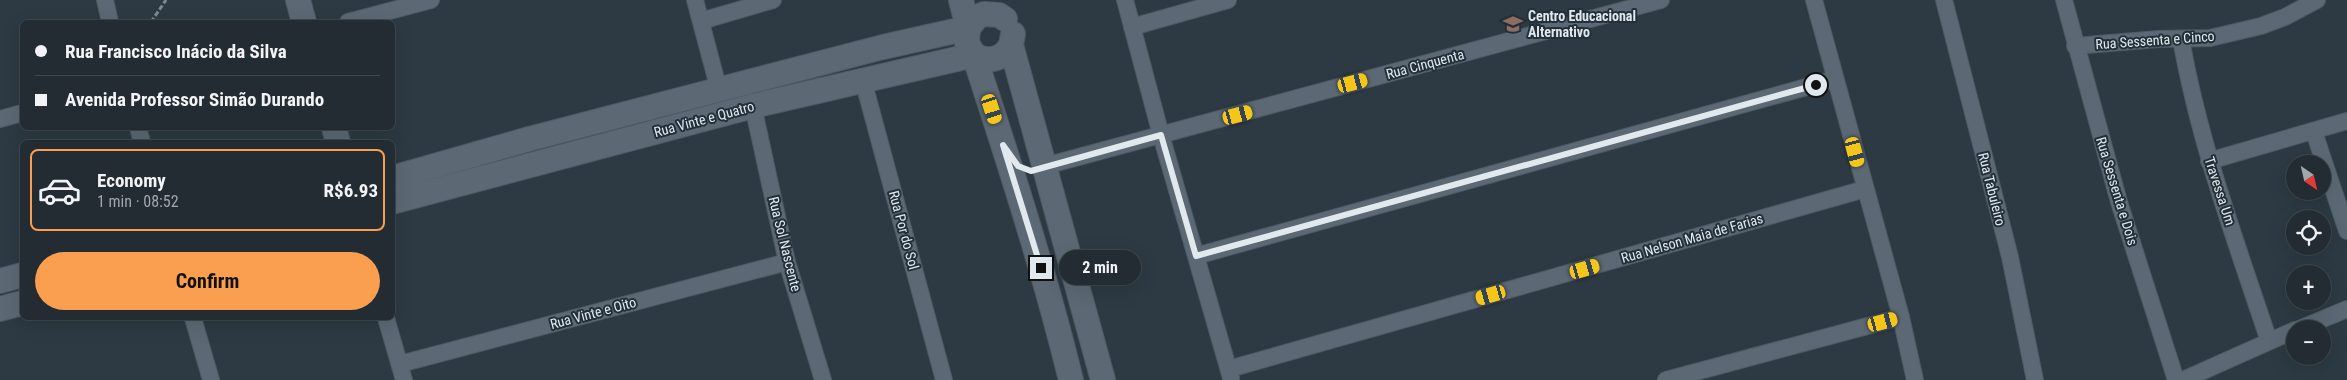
<!DOCTYPE html>
<meta charset="utf-8">
<style>
body{margin:0;font-family:"Roboto Condensed",sans-serif;background:#2e383e;color:#f1f3f6;height:100vh;display:flex;flex-direction:column;font-size:19px;white-space:nowrap}
*{box-sizing:border-box;margin:0}
p{font-size:16px;color:#a2a7ac}
.icon{flex:none;width:28px;height:28px;fill:none;stroke:currentColor;stroke-width:2;stroke-linecap:round;stroke-linejoin:round}
.map{position:relative;flex:1;overflow:hidden}
.drawer{position:absolute;left:20px;top:140px;width:375px;height:180px;display:flex;flex-direction:column;background:#222c32;border-radius:8px;box-shadow:0 5px 20px #0002,0 0 0 1px #3f484d}
.drawer>*{flex:none}
.hud{position:absolute;left:20px;top:20px;width:375px;height:110px;border-radius:8px;box-shadow:0 5px 20px #0002,0 0 0 1px #3f484d;display:grid;align-content:center;height:110px;padding:0 15px;background:#222c32}
.needle{width:32px;rotate:146deg}
.fabs{position:absolute;left:2286px;top:155px;display:grid;gap:10px}
.fabs a{display:grid;place-items:center;width:45px;height:45px;border-radius:50%;background:#222c32;box-shadow:0 5px 20px #0002,0 0 0 1px #3f484d;font-size:25px}
.end{position:absolute;width:22px;height:22px;margin:-11px;border:6px solid #e1e9ef;background:#111;box-shadow:0 0 0 2px #111}
.from{border-radius:50%}
.bubble{position:absolute;height:35px;border-radius:18px;background:#222c32;box-shadow:0 5px 20px #0002,0 0 0 1px #3f484d;font-size:16px;font-weight:700;line-height:35px;text-align:center}
.car{position:absolute;width:15px;height:30px;margin:-15px -8px;border-radius:6px;box-shadow:0 0 4px 1px #0007;background:linear-gradient(#f5c518 24%,#345 0 40%,#f5c518 0 76%,#345 0 86%,#f5c518 0)}
.hud b{display:flex;align-items:center;gap:18px;height:48px;font-size:19px}
.hud b+b{border-top:1px solid #3f484d}
.hud i{width:12px;height:12px;background:#f1f3f6}
ul{padding:9px 0 0;list-style:none}
li{display:flex;align-items:center;gap:15px;height:82px;margin:0 10px 8px;padding:0 5px;border:2px solid transparent;border-radius:8px}
li div{flex:1}
li b{display:block;font-size:19px}
li em{font-style:normal;font-weight:700}
li.selected{border-color:#fa9f4f}
li>.icon{width:45px;height:45px;stroke-width:1.5}
.button{display:flex;gap:10px;margin-top:auto;padding:10px 15px}
.button a{flex:1;height:58px;border-radius:30px;background:#fa9f4f;color:#111;font-size:20px;font-weight:700;line-height:58px;text-align:center}
.map>svg:first-child{display:block}
.lines{fill:none;stroke-linecap:round;stroke-linejoin:round}
.street-casing{stroke:#4e5961;stroke-width:18}
.secondary-casing{stroke:#4e5961;stroke-width:26}
.path{stroke:#7d888f;stroke-width:3;stroke-dasharray:5 2.5;stroke-linecap:butt}
.street{stroke:#5c6974;stroke-width:16}
.secondary{stroke:#5c6974;stroke-width:24}
.route{stroke:#e1e9ef;stroke-width:6}
.labels{text-anchor:middle;stroke-width:4;stroke-linejoin:round;paint-order:stroke}
.poi-label{font-size:14px;font-weight:bold;fill:#e1e9ef;stroke:#232f39;text-anchor:start}
.street-label{font-size:14px;fill:#e1e9ef;stroke:#232f39}
</style>
<div class="map">
<svg width="2347" height="380" viewBox="0 0 2347 380">
<rect width="100%" height="100%" fill="#2d3a43"/>
<g class="lines">
<defs>
<g id="street">
<path d="M105,0L110,22"/>
<path d="M695,0L719,90"/>
<path d="M1125,0L1161,135L1231,378"/>
<path d="M1814,0L1901,317L1915,380"/>
<path d="M1944,0L2010,257L2035,380"/>
<path d="M2064,0L2119,202L2176,380"/>
<path d="M701,21L773,0"/>
<path d="M348,22L431,0"/>
<path d="M1132,27L1228,0"/>
<path d="M2181,39C2199,142 2236,242 2269,341"/>
<path d="M2075,46L2158,39L2210,38L2261,26L2285,17L2317,0"/>
<path d="M863,80L944,380"/>
<path d="M753,106L787,262L823,380"/>
<path d="M0,119L22,113"/>
<path d="M138,128L142,142"/>
<path d="M2314,132L2347,231"/>
<path d="M2209,161L2347,121"/>
<path d="M1045,166L1661,0"/>
<path d="M1196,256L1835,79"/>
<path d="M193,318L211,380"/>
<path d="M386,318L404,380"/>
<path d="M2299,329L2347,309"/>
<path d="M400,364L787,262"/>
<path d="M1229,369L1865,189"/>
<path d="M1666,380L1901,317"/>
<path d="M2183,380L2295,330"/>
</g>
<g id="secondary">
<path d="M298,0L304,22"/>
<path d="M961,0L968,28L967,43L974,55C1009,162 1044,270 1071,380"/>
<path d="M1013,34L1011,45L1103,380"/>
<path d="M334,128L338,142"/>
<path d="M392,178L529,139L883,47L968,28L977,17L984,14L999,15L1005,19"/>
<path d="M392,202L753,106L974,55C989,63 1003,60 1011,45"/>
<path d="M0,281L22,275"/>
<path d="M0,309L22,303"/>
</g>
</defs>
<use href="#street" class="street-casing"/>
<use href="#secondary" class="secondary-casing"/>
<path class="path" d="M151,22L166,0"/>
<use href="#street" class="street"/>
<use href="#secondary" class="secondary"/>
</g>
<g class="lines">
<path class="route" d="M1041,268L1003,145L1018,166L1031,171L1161,135L1196,256L1816,85"/>
</g>
<defs>
<symbol id="school-bare" viewBox="-9 -9 18 18"><path d="M0-5L7-2L0 1L-7-2ZM-4 1L0 2.5L4 1V4Q0 6-4 4Z" fill="#8d6e63" stroke="#232f39" stroke-width="2.5" paint-order="stroke"/></symbol>
</defs>
<g fill-rule="evenodd">
<use href="#school-bare" x="1499" y="10" width="28" height="28"/>
</g>
<g class="labels">
<g class="poi-label">
<text x="1528" y="21">Centro Educacional<tspan x="1528" dy="16">Alternativo</tspan></text>
</g>
<g class="street-label">
<text transform="translate(2155 40) rotate(-4)" y="5">Rua Sessenta e Cinco</text>
<text transform="translate(1425 64) rotate(-15)" y="5">Rua Cinquenta</text>
<text transform="translate(704 119) rotate(-15)" y="5">Rua Vinte e Quatro</text>
<text transform="translate(1992 189) rotate(76)" y="5">Rua Tabuleiro</text>
<text transform="translate(2117 191) rotate(73)" y="5">Rua Sessenta e Dois</text>
<text transform="translate(2220 191) rotate(72)" y="5">Travessa Um</text>
<text transform="translate(904 230) rotate(75)" y="5">Rua Por do Sol</text>
<text transform="translate(1692 238) rotate(-16)" y="5">Rua Nelson Maia de Farias</text>
<text transform="translate(785 244) rotate(76)" y="5">Rua Sol Nascente</text>
<text transform="translate(593 313) rotate(-15)" y="5">Rua Vinte e Oito</text>
</g>
</g>
</svg>
<div class="fabs">
<a><svg class="needle" viewBox="-14 -14 28 28"><path d="M0-13l5 13h-10z" fill="#e53935"/><path d="M0 13l5-13h-10z" fill="#a2a7ac"/></svg></a>
<a><svg class="icon" aria-label="locate" viewBox="0 0 24 24"><circle cx="12" cy="12" r="6"/><path d="M12 2v4M12 18v4M2 12h4M18 12h4"/></svg></a>
<a>+</a>
<a>−</a>
</div>
<i class="end from" style="left:1816px;top:85px"></i>
<i class="end" style="left:1041px;top:268px"></i>
<div class="bubble" style="left:1059px;top:250px;width:82px">2 min</div>
<i class="car" style="left:1353px;top:83px;rotate:75deg"></i>
<i class="car" style="left:992px;top:109px;rotate:162deg"></i>
<i class="car" style="left:1238px;top:115px;rotate:75deg"></i>
<i class="car" style="left:1855px;top:152px;rotate:165deg"></i>
<i class="car" style="left:1585px;top:269px;rotate:74deg"></i>
<i class="car" style="left:1491px;top:295px;rotate:254deg"></i>
<i class="car" style="left:1883px;top:322px;rotate:75deg"></i>
<div class="hud">
<b><i class="from"></i>Rua Francisco Inácio da Silva</b>
<b><i></i>Avenida Professor Simão Durando</b>
</div>
<section class="drawer">
<ul>
<li class="selected"><svg class="icon" aria-label="car" viewBox="0 0 24 24"><path d="M5 17H2v-5l4-1 3-4h7l3 4 3 1v5h-3M9 17h6M6 11h13"/><circle cx="7" cy="17" r="2"/><circle cx="17" cy="17" r="2"/></svg><div><b>Economy</b><p>1 min · 08:52</p></div><em>R$6.93</em></li>
</ul>
<div class="button"><a>Confirm</a></div>
</section>
</div>
